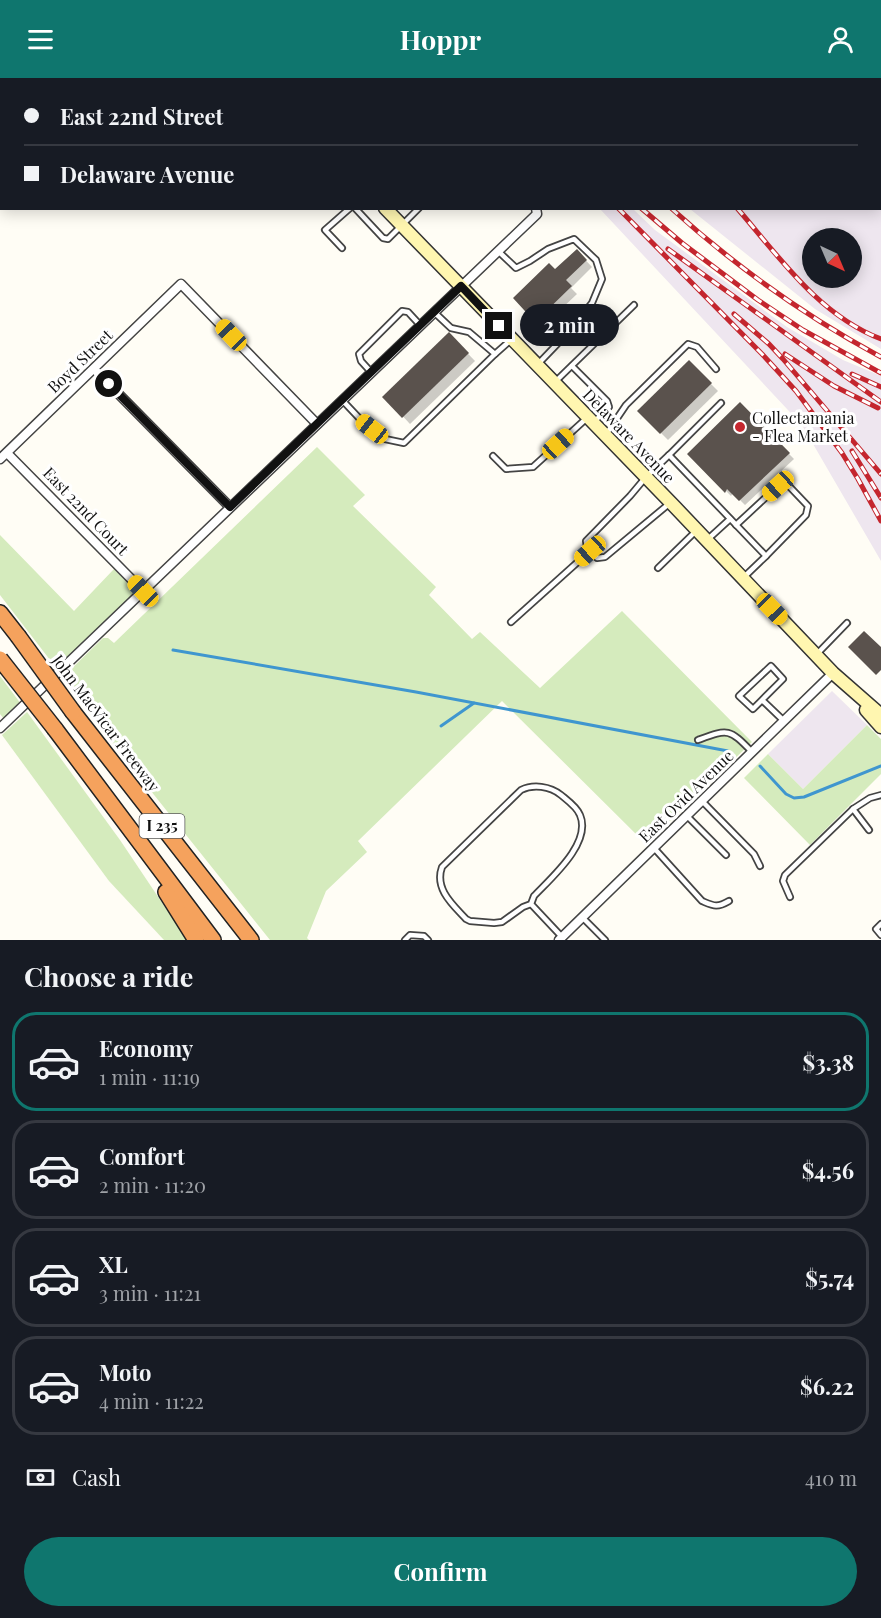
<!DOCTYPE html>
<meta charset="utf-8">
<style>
body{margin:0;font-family:"Playfair Display",serif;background:#242831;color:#f1f3f6;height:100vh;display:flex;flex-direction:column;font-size:22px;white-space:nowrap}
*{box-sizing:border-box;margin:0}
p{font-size:20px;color:#9ea1a6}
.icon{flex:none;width:33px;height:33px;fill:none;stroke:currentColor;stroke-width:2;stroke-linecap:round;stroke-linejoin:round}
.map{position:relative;height:862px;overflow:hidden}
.sheet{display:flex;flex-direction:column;background:#171b24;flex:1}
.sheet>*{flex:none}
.top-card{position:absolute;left:0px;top:0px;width:882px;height:132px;box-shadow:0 3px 15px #0003;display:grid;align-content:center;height:132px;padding:0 24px;background:#171b24}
.needle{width:39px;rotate:136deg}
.tools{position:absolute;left:802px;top:150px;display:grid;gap:12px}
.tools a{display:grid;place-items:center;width:60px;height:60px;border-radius:50%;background:#171b24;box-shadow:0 3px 15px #0003;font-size:30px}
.end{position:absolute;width:27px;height:27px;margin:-14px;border:8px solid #111;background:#fff;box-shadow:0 0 0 3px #fff}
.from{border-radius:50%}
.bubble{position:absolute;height:42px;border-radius:21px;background:#171b24;box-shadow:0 3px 15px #0003;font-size:20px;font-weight:700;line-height:42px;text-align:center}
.car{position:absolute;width:18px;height:36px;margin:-18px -9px;border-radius:8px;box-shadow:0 0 4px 2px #0007;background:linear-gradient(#f5c518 24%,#345 0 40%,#f5c518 0 76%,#345 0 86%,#f5c518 0)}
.top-card b{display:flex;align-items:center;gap:21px;height:57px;font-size:22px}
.top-card b+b{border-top:2px solid #363941}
.top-card i{width:15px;height:15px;background:#f1f3f6}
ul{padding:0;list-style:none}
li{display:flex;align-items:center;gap:18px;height:99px;margin:0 12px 9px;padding:0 12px;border:3px solid #363941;border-radius:24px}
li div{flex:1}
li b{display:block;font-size:22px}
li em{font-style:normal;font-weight:700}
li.on{border-color:#0f766e}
li>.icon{width:54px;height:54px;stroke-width:1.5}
h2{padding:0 24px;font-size:27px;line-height:72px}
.pay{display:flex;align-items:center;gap:15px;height:66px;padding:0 24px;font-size:22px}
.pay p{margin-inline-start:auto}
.button{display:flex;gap:12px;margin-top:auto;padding:12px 24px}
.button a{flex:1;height:69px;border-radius:36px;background:#0f766e;color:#fff;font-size:24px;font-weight:700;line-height:69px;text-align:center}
header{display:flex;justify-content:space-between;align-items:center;height:78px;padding:0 24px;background:#0f766e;color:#fff;font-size:27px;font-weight:700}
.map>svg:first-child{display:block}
.industrial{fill:#eee6ef;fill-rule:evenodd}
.green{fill:#d5ebbd}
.shadow{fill:#0003}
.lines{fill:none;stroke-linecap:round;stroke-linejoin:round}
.stream{stroke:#3f96cf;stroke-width:3}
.building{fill:#5a524d}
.lane-casing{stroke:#444;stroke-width:8}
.street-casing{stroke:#444;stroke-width:11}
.secondary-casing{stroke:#333;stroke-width:15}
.highway-casing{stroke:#222;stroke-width:18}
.lane{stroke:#fff;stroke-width:4.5}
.street{stroke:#fff;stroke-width:8}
.secondary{stroke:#fff6b0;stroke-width:12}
.highway{stroke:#f5a25d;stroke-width:15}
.rail-casing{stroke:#c4262e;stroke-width:5}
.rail{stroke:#fff;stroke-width:3;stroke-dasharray:9;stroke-linecap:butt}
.highway-bridge-casing{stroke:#222;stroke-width:18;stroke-linecap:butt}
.highway-bridge{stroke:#f5a25d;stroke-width:15}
.route{stroke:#111;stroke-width:8}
.poi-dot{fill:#c4262e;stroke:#fff;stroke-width:2}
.labels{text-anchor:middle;stroke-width:6;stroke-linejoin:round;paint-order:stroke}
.shield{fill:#fff;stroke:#585858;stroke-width:1.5}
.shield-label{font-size:15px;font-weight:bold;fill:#111}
.street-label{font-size:16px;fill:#111;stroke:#fff}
.poi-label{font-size:16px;fill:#111;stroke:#fff;text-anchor:start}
</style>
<header><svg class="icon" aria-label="menu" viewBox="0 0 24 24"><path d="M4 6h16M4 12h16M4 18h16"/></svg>Hoppr<svg class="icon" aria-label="person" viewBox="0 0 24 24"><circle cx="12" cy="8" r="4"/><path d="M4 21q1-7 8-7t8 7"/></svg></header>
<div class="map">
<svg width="881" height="862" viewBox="0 0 881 862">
<rect width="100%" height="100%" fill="#fffdf5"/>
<g class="industrial">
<path d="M695,0H881V271L815,231L690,131L880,130V2L693,1ZM813,160H852V200H813Z"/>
<path d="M600,131H633L655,152L787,249L843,282L881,298V483L802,347Z"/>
<path d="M832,613L867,647L803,711L768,676Z"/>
</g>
<g class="green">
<path d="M317,369L365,417L353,428L436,509L429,517L472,561L480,554L540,610L622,533L752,664L646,766L502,623L358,763L367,774L326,813L307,860L309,862H270L107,658L63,599L103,560H108L114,565Z"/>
<path d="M0,457L74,533L114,491L133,511L135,514L133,517L57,591L0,517Z"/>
<path d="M0,598L21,626L4,641L0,636Z"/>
<path d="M27,634L120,762L187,862H164L109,803L2,657Z"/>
<path d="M867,647L881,661V696L810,767L744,700L768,676L803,711Z"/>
</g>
<g class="shadow">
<path d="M320,0H368L366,2H322Z"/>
<path d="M577,173L592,189L571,210L577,216L542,249L515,220L555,193Z"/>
<path d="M449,256L475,283L410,346L385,319Z"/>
<path d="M689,284L718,313L668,362L639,333Z"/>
<path d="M740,326L794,381L745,427L733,415L731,418L689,376Z"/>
</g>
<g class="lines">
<g class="stream">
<path d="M173,572L416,614L728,673"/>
<path d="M441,648L474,625"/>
<path d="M760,688L786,716L794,720L804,719L881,688"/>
</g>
</g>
<g class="building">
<path d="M577,171L587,182L566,202L572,208L535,244L513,220L549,185L555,191Z"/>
<path d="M449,254L469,275L402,340L382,319Z"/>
<path d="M689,282L712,305L660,356L637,333Z"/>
<path d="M740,324L790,375L739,423L727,411L725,415L687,376Z"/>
<path d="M864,553L881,569V592L876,597L848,569Z"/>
</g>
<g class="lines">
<defs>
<g id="lane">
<path d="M551,0L553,2"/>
<path d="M604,0L605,2"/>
<path d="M704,0L705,2"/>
<path d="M874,0L875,2"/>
<path d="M368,2L369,0"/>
<path d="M617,2L619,0"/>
<path d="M880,7L881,8"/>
<path d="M880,121L881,122"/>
<path d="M355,130L383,160L388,161L419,130"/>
<path d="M342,170L325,152L350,130"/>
<path d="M498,173L516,190L530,183L548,171L574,161L596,182L602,201L592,225L564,259L539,285"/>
<path d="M434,234L451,250L469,254L495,276L512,261"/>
<path d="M572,288L607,323L609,329L595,343"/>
<path d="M371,294L361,283L359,276L402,233L408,234L420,247"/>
<path d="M556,303L634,227"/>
<path d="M343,323L360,341L385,361L404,365L495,276"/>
<path d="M607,355L626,327L688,266L697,269L716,291"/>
<path d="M669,377L721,325"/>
<path d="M493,378L506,391L533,389L588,339"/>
<path d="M670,425L605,479L597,480L587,470L586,463L630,418L646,399L669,377L766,478L743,500"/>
<path d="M736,447L778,408L787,406L808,428L806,437L766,478"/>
<path d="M707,462L730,441"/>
<path d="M658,490L695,454"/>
<path d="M511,544L590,473"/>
<path d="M816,577L847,545"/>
<path d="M762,622L753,631L739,618L771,588L783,601L762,622L784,643"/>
<path d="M698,662C728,651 729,650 752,674"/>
<path d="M702,723L754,776L760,788"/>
<path d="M853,731L869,752"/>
<path d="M687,738L726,777"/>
<path d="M654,770L702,823C714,828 717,830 729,823"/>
<path d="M790,819L783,803L785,797L853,731L870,720L881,717"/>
<path d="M531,826L534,818C551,800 592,765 580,737C577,729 567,722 561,717C550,708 533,706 521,712L442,789C434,811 453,827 466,841L470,843L494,845L502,844L523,829L531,826L562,859"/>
<path d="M582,839L605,862"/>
<path d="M881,846L876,851L881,857"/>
<path d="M405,862L410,857L424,858L428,862"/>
</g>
<g id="street">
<path d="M109,2L110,0"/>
<path d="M676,2L678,0"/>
<path d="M0,106L2,104"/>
<path d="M94,291L230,429"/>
<path d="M7,375L143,513"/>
<path d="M0,381L181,206L317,346"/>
<path d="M0,650L537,136L536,130"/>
<path d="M559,862L833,595"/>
</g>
<g id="secondary">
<path d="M259,0L261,2"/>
<path d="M385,130L675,429L833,595L881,637"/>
<path d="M866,632L881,649"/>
</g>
<g id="highway">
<path d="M0,535L18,558"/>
<path d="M73,634L251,862"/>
<path d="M55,651L213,862"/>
<path d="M166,814L196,862"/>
</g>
</defs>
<use href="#lane" class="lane-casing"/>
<use href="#street" class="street-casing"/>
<use href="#secondary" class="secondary-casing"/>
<use href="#highway" class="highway-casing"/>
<use href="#lane" class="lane"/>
<use href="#street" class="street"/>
<use href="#secondary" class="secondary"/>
<use href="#highway" class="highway"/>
<defs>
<g id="rail">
<path d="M496,0L497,2"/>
<path d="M521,0L523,2"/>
<path d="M538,0L540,2"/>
<path d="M618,130L762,276L796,313L842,375L858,401L881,443"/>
<path d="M641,130L682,165L758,222L803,252L881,295"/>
<path d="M671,130C735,188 805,238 881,279"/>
<path d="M737,130C780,180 819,237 881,261"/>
<path d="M668,171L881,324"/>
<path d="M734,236L769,266L783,281L881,396"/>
<path d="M785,276L834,308L878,330"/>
<path d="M852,296L881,309"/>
<path d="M852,373L881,420"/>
</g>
</defs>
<use href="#rail" class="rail-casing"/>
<use href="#rail" class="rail"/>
<defs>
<g id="highway-bridge">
<path d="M18,558L73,634"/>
<path d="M0,581L55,651"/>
</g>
</defs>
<use href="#highway-bridge" class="highway-bridge-casing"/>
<use href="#highway-bridge" class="highway-bridge"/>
</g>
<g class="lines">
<path class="route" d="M109,306L230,429L461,208L499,248"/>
</g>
<circle class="poi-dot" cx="740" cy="349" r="6"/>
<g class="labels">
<rect class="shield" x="139.5" y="736" width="45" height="24" rx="4.5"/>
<g class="shield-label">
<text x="162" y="753">I 235</text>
</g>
<g class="street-label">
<text transform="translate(80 283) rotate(-44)" y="6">Boyd Street</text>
<text transform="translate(629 358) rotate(46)" y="6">Delaware Avenue</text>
<text transform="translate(86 433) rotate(46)" y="6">East 22nd Court</text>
<text transform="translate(106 645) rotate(53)" y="6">John MacVicar Freeway</text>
<text transform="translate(686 718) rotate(-44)" y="6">East Ovid Avenue</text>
</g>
<g class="poi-label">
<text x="752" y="346">Collectamania<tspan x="752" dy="18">- Flea Market</tspan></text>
</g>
</g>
</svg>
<div class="tools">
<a><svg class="needle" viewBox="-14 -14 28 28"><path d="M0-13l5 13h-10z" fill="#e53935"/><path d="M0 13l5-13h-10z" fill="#9ea1a6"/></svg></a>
</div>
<i class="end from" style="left:109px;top:306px"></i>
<i class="end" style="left:499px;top:248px"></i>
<div class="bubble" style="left:520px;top:226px;width:99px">2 min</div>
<i class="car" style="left:231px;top:257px;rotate:316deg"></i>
<i class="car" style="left:372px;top:351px;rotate:308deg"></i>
<i class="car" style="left:558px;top:366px;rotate:48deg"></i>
<i class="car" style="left:778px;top:408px;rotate:228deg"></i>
<i class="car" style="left:590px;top:473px;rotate:228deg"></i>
<i class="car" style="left:143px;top:513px;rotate:316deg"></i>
<i class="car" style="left:772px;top:531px;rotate:136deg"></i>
<div class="top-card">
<b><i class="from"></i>East 22nd Street</b>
<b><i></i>Delaware Avenue</b>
</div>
</div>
<section class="sheet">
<h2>Choose a ride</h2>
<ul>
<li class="on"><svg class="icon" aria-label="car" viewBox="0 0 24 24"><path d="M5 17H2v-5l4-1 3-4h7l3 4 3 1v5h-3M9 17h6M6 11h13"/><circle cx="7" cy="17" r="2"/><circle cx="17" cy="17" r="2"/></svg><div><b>Economy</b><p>1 min · 11:19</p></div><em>$3.38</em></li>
<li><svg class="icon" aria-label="car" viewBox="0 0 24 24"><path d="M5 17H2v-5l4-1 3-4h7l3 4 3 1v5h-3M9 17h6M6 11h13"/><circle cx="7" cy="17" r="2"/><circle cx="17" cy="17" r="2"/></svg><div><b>Comfort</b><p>2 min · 11:20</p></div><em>$4.56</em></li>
<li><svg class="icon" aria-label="car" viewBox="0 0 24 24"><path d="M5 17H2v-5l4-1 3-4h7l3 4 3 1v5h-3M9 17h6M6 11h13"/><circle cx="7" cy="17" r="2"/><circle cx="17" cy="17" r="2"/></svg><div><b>XL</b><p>3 min · 11:21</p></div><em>$5.74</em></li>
<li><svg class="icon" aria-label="car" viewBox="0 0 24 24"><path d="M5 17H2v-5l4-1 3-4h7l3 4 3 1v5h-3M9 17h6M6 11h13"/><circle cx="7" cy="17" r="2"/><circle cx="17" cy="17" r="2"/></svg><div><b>Moto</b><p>4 min · 11:22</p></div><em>$6.22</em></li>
</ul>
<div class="pay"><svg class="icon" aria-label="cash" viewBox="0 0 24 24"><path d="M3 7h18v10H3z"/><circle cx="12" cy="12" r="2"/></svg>Cash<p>410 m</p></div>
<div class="button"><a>Confirm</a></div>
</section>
